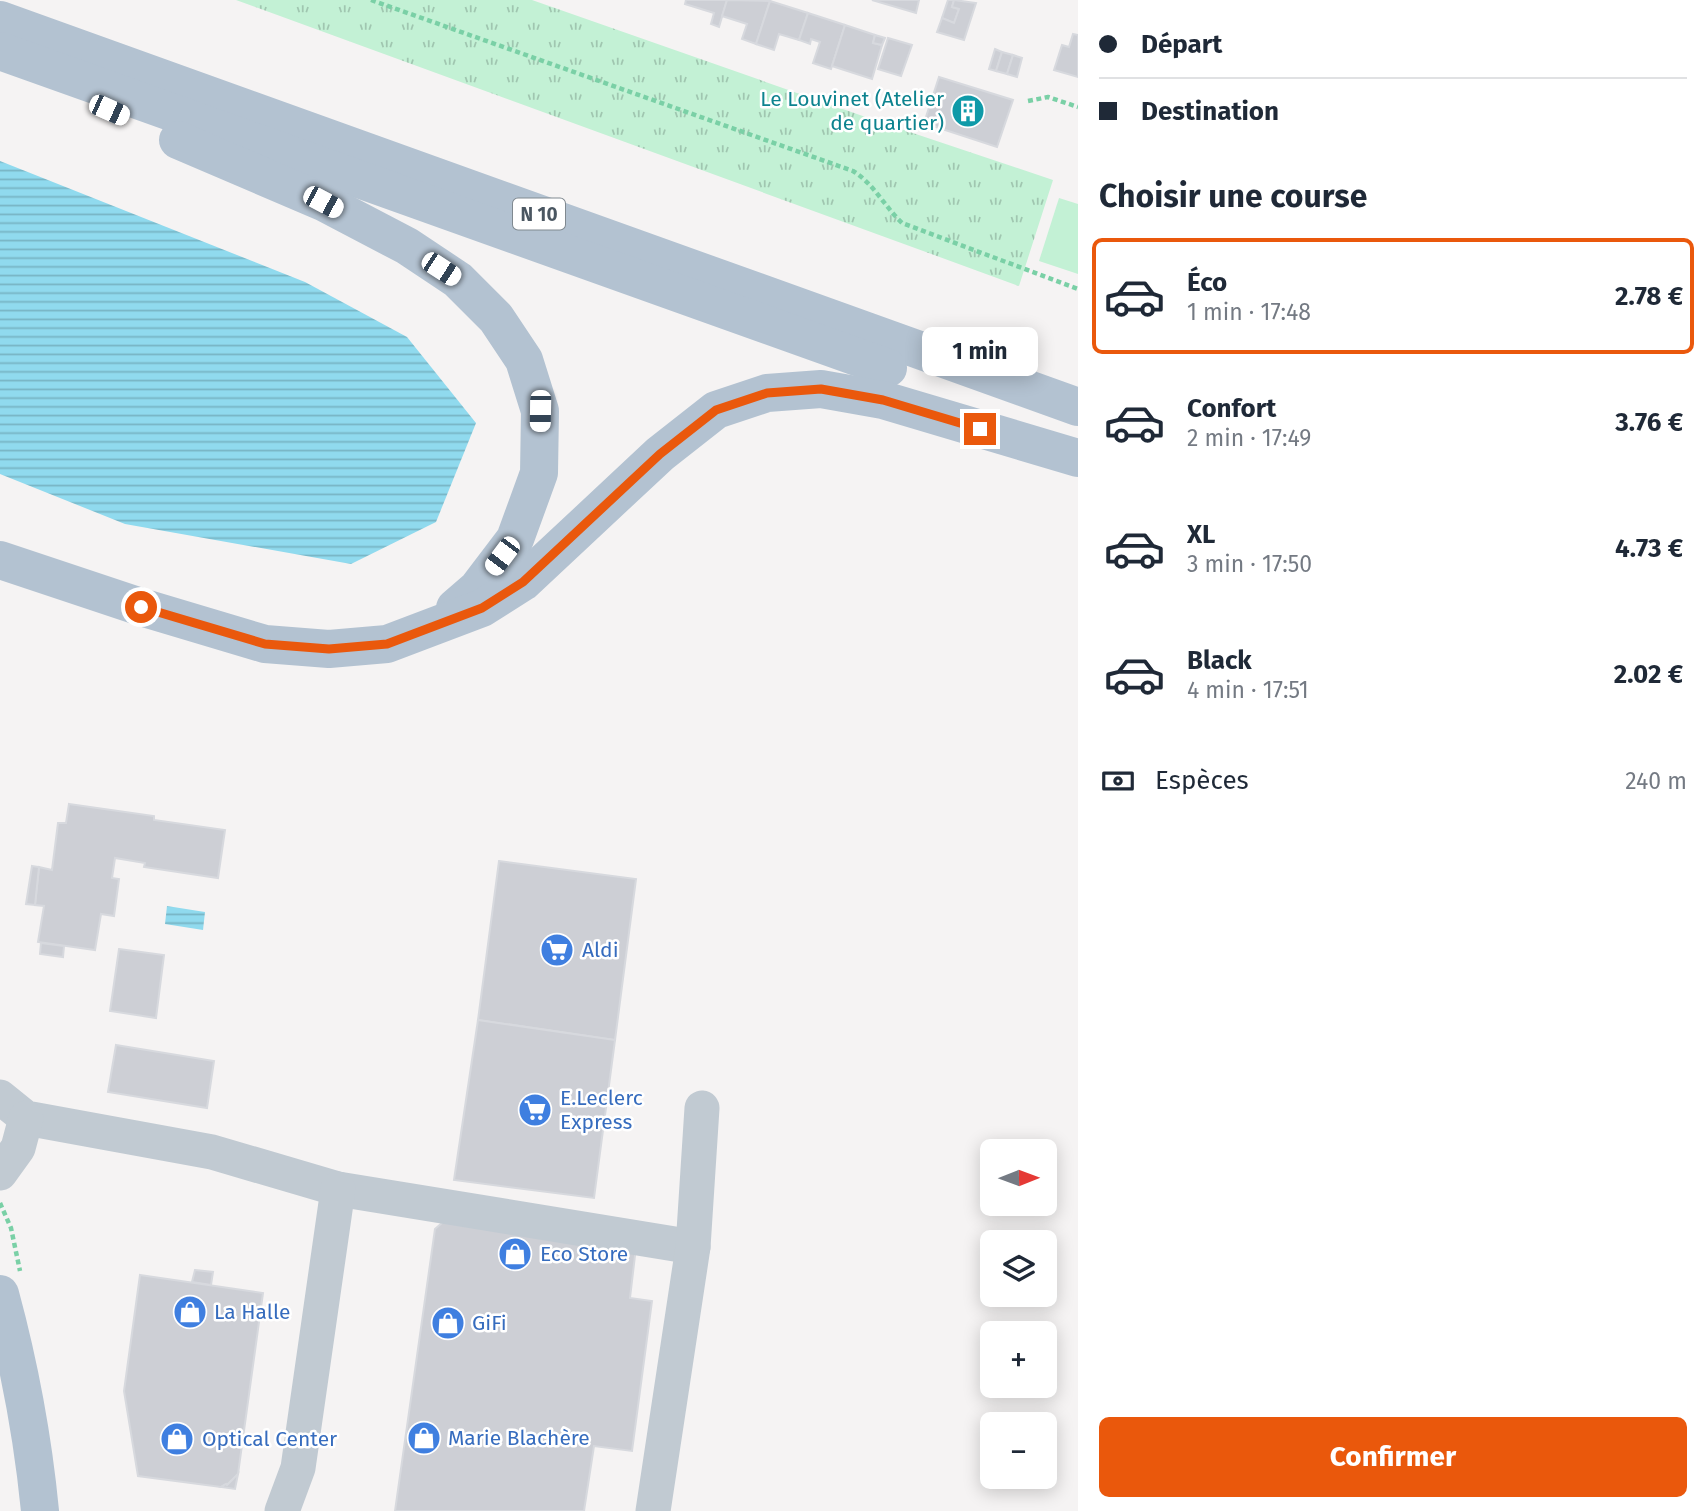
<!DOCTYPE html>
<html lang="fr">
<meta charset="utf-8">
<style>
body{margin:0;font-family:"Fira Sans",sans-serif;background:#f6f6f7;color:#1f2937;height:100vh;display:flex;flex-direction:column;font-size:26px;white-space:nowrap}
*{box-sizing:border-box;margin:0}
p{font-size:23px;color:#747a83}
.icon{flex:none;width:38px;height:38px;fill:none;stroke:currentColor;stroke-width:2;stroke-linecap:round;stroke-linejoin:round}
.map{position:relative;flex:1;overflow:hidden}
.panel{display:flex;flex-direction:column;background:#fff;width:630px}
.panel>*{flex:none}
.banner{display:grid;align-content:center;height:154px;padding:0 21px;background:#fff}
.needle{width:46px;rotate:89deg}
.controls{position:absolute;left:980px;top:1139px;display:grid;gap:14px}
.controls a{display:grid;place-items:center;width:77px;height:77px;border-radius:10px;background:#fff;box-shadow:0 4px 18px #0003;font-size:35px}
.end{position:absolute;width:32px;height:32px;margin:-16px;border:9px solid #ea580c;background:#fff;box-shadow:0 0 0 4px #fff}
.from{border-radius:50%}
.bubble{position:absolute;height:49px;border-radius:10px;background:#fff;box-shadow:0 4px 18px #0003;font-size:23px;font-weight:700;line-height:49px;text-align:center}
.car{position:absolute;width:21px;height:42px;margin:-21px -10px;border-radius:9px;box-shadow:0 0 5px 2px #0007;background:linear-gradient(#fff 24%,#345 0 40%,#fff 0 76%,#345 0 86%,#fff 0)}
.banner b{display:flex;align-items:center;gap:24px;height:66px;font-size:26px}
.banner b+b{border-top:2px solid #e0e1e3}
.banner i{width:18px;height:18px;background:#1f2937}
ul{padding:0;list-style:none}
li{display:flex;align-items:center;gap:21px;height:116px;margin:0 14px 10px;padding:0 7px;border:4px solid transparent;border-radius:10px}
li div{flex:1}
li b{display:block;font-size:26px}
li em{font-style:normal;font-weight:700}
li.on{border-color:#ea580c}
li>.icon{width:63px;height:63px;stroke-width:1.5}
h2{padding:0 21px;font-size:32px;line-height:84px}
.pay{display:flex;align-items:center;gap:18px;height:77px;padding:0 21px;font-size:26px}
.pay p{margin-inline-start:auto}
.button{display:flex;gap:14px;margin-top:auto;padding:14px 21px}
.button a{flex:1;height:80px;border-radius:10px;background:#ea580c;color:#fff;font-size:28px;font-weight:700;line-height:80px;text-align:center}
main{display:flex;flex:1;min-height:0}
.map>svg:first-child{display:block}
.grass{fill:url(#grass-tufts)}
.pitch{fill:#c3f1d5}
.water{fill:url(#water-rules)}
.building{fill:#cdcfd5;stroke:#d7d9de;stroke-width:2}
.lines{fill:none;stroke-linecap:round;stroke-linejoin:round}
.path{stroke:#7ad0a6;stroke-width:4.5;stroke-dasharray:5 3.5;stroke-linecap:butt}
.minor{stroke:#c1cad2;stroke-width:35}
.major{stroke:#b3c2d1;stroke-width:38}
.route{stroke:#ea580c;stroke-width:9}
.labels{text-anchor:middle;stroke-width:5;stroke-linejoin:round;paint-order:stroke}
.shield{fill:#fff;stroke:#808990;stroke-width:2}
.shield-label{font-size:19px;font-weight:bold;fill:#4a5661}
.culture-label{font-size:21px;fill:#0d838f;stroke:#fff;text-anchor:end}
.shop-label{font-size:21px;fill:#366cbe;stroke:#fff;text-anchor:start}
</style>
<main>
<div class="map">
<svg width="1078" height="1511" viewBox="0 0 1078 1511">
<defs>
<pattern id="grass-tufts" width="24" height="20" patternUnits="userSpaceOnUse" patternTransform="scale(1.75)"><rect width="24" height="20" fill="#c3f1d5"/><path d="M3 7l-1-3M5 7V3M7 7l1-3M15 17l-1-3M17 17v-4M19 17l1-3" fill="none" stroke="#a0c6b0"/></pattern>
<pattern id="water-rules" width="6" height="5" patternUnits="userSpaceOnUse" patternTransform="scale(1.75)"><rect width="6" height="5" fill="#90daee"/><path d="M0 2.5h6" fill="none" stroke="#78b4c4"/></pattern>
</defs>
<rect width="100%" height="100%" fill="#f5f3f3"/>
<path class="grass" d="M236,0H532L877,121L1053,180L1019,286Z"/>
<path class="pitch" d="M1059,198L1078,204V274L1039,261Z"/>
<g class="water">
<path d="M0,161L305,282L407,337L476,423L436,522L351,564L125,524L0,474Z"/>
<path d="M167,906L205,912L203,930L165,924Z"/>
</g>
<g class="building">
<path d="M686,0H727L719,27L711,24L714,13L685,4Z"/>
<path d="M727,0L770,1L756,44L742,39L747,24L722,16Z"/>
<path d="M872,0H919L916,13Z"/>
<path d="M948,0H954L952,7L959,9L954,23L942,18Z"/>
<path d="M954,0L976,3L964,40L937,32L942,18L954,23L959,9L952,7Z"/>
<path d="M770,1L808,13L799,40L779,34L774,50L756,44Z"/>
<path d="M808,13L845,25L831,69L813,63L820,42L811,39L810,44L799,40Z"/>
<path d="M845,25L875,35L873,43L882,45L872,79L832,66Z"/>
<path d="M1073,34L1078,35V77L1054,70L1062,45L1069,47Z"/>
<path d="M875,35L885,38L882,45L873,43Z"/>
<path d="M888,38L912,45L901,76L878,69Z"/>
<path d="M995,49L1002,52L996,71L989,69Z"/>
<path d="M1002,52L1013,55L1007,74L996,71Z"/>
<path d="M1013,55L1022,58L1017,77L1007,74Z"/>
<path d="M939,77L1013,100L997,147L924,123Z"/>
<path d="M69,804L154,816V820L225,830L218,878L144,867L145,863L115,858L112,878L119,879L114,916L101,914L95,950L38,942L44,906L35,905L39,867L52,870L58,823H66Z"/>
<path d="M499,861L636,879L615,1040L478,1020Z"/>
<path d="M32,866L39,867L35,905L26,904Z"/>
<path d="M41,943L64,946L63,957L40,954Z"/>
<path d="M119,949L164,955L156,1018L110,1011Z"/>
<path d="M478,1020L615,1040L594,1198L454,1180Z"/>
<path d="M116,1045L214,1061L207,1108L108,1092Z"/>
<path d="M443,1222L636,1247L630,1298L652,1301L632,1451L594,1446L584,1511H395L435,1229Z"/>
<path d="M195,1270L213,1272L211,1285L192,1282Z"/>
<path d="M140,1275L263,1293L238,1474L227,1485L226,1484L221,1487L138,1476L124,1391Z"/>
<path d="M238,1474L235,1489L221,1487L226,1484L227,1485Z"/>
</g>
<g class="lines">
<g class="path">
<path d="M371,0L853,171C873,183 885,207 902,223L1078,289"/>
<path d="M1028,101L1048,97L1078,107"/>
<path d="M0,1203L11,1228L20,1271"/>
</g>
<g class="minor">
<path d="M0,1097L26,1118L212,1152L338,1189L693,1247"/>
<path d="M0,1173L18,1148L26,1118"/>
<path d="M282,1511L298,1468L338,1189"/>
<path d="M653,1511L693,1247L702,1108"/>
</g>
<g class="major">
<path d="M0,20L1078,407"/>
<path d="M0,51L888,368"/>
<path d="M178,140L323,202L407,246L458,280L496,318L524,360L540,411L539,473L515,539L477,589L455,608"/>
<path d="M0,560L141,607L265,644L329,649L387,644L482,608L523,582L660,454L716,410L767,393L821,389L883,400L1078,458"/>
<path d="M0,1294C19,1364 33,1439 40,1511"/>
</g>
</g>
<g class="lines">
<path class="route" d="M141,607L265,644L329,649L387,644L482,608L523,582L660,454L716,410L767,393L821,389L883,400L980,429"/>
</g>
<defs>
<symbol id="building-disc" viewBox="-11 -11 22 22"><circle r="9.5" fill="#0f9aa8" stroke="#fff"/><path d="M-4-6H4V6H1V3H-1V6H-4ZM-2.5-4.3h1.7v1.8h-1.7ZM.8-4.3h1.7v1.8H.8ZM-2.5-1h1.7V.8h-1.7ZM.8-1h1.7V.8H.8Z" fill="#fff"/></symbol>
<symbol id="supermarket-disc" viewBox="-11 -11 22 22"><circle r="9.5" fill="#3f7fe0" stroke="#fff"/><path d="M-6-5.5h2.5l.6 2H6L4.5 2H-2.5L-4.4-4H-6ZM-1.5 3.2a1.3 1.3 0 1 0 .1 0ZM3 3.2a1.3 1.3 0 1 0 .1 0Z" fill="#fff"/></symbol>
<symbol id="shop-disc" viewBox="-11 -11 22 22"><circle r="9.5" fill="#3f7fe0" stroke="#fff"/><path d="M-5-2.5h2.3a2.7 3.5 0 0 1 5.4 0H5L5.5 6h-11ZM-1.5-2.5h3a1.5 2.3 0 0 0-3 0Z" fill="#fff"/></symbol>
</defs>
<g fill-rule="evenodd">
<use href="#building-disc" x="949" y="92" width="38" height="38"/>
<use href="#supermarket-disc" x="538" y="931" width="38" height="38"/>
<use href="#supermarket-disc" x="516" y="1091" width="38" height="38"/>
<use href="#shop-disc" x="496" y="1235" width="38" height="38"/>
<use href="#shop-disc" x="171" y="1293" width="38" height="38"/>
<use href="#shop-disc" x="429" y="1304" width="38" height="38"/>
<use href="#shop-disc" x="405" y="1419" width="38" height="38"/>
<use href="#shop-disc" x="158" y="1420" width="38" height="38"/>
</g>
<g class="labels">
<rect class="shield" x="513" y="198.5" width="52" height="31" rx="5"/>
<g class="shield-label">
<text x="539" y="221">N 10</text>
</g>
<g class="culture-label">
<text x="944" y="106">Le Louvinet (Atelier<tspan x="944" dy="24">de quartier)</tspan></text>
</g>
<g class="shop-label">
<text x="582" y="957">Aldi</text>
<text x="560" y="1105">E.Leclerc<tspan x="560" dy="24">Express</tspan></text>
<text x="540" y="1261">Eco Store</text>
<text x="214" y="1319">La Halle</text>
<text x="472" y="1330">GiFi</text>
<text x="448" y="1445">Marie Blachère</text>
<text x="202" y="1446">Optical Center</text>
</g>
</g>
</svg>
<div class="controls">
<a><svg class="needle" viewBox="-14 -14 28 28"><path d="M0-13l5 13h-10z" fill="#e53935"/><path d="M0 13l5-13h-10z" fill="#747a83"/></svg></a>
<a><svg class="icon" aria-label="layers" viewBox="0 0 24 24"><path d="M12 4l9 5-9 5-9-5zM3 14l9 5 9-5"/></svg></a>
<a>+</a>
<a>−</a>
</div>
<i class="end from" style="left:141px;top:607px"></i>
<i class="end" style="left:980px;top:429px"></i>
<div class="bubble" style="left:922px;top:327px;width:116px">1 min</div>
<i class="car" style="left:109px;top:110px;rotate:114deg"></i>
<i class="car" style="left:323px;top:202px;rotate:118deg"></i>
<i class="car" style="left:441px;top:269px;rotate:123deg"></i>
<i class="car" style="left:540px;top:411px;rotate:181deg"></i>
<i class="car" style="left:502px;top:556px;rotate:217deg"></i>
</div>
<section class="panel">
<div class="banner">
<b><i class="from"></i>Départ</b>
<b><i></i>Destination</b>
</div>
<h2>Choisir une course</h2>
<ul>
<li class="on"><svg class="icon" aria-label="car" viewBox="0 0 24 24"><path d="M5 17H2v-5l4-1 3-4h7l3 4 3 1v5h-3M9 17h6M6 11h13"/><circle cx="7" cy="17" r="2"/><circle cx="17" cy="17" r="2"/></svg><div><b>Éco</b><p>1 min · 17:48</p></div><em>2.78 €</em></li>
<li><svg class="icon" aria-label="car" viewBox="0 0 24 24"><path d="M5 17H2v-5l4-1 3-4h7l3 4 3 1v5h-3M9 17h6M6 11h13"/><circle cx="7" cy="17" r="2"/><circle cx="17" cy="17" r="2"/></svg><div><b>Confort</b><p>2 min · 17:49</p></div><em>3.76 €</em></li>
<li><svg class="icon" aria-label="car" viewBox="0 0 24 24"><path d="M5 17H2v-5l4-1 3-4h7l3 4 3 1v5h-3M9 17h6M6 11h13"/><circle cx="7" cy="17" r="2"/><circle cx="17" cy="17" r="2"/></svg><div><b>XL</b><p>3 min · 17:50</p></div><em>4.73 €</em></li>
<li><svg class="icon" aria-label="car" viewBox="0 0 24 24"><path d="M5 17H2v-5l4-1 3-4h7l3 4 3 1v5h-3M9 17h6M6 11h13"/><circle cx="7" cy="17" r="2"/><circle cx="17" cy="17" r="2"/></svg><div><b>Black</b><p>4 min · 17:51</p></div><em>2.02 €</em></li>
</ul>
<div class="pay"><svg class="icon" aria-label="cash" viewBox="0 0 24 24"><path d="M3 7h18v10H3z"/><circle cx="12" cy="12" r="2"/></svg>Espèces<p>240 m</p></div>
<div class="button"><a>Confirmer</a></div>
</section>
</main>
